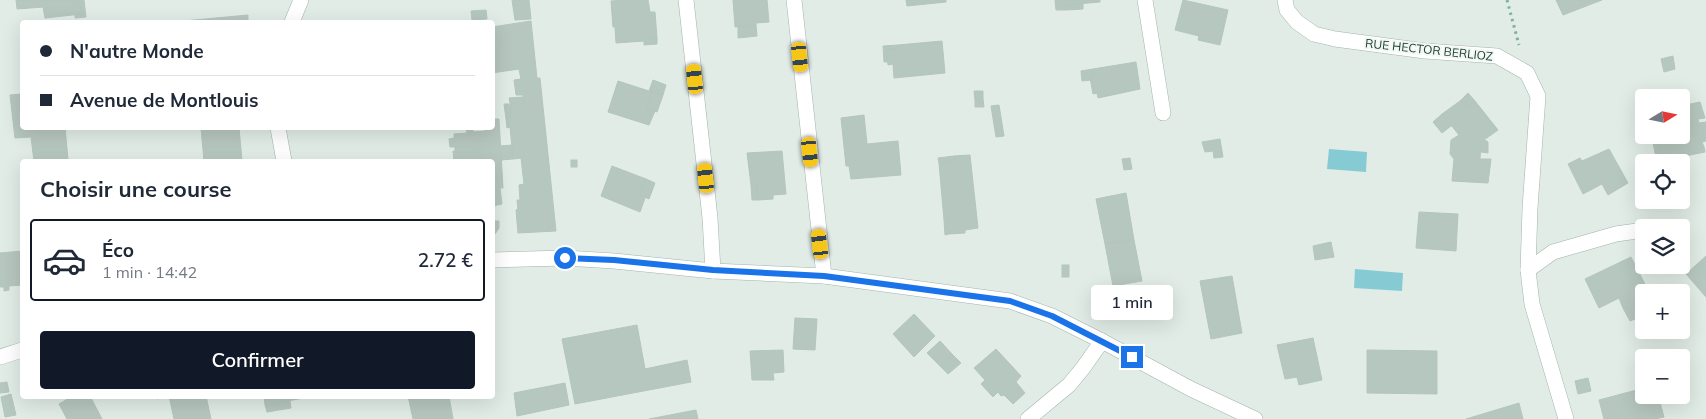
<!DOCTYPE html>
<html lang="fr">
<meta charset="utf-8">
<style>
body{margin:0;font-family:Mulish,sans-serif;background:#f6f6f7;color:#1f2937;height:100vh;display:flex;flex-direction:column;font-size:19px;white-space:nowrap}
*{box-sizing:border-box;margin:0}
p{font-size:16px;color:#747a83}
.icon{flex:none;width:28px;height:28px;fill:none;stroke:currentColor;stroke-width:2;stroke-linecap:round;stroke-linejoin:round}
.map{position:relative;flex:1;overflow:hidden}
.sheet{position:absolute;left:20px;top:159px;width:475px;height:240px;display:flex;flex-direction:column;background:#fff;border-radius:5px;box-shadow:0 5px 20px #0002}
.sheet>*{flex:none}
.banner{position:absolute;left:20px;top:20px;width:475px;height:110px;border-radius:5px;box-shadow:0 5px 20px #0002;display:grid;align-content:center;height:110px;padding:0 20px;background:#fff}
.needle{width:32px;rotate:80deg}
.tools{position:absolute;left:1635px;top:89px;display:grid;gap:10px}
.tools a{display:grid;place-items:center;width:55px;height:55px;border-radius:5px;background:#fff;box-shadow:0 5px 20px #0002;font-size:25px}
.end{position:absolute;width:22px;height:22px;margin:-11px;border:6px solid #1a73e8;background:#fff;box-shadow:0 0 0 2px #fff}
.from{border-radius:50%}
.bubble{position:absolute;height:35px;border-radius:5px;background:#fff;box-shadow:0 5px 20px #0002;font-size:16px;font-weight:600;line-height:35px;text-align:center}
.car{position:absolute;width:15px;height:30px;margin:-15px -8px;border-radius:6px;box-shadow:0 0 4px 1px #0007;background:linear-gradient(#f5c518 24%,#345 0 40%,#f5c518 0 76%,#345 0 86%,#f5c518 0)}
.banner b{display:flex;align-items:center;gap:18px;height:48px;font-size:19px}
.banner b+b{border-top:1px solid #e0e1e3}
.banner i{width:12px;height:12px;background:#1f2937}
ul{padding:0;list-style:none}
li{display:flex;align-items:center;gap:15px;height:82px;margin:0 10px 8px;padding:0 10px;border:2px solid #e0e1e3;border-radius:5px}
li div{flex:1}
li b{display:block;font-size:19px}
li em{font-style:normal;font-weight:600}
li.current{border-color:#111827}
li>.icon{width:45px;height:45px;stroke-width:1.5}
h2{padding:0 20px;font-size:22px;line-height:60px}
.action{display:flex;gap:10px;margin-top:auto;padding:10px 20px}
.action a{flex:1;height:58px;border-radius:5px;background:#111827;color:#fff;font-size:20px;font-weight:600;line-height:58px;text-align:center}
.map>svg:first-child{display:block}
.water{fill:#86cbd4}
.building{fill:#b6c7bf;stroke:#b3c6bd}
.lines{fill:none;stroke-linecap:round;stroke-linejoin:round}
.minor-casing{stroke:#a3b4ad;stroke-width:16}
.tertiary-casing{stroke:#a3b4ad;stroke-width:16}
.path{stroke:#7fb19f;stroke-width:3;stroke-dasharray:2.5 4;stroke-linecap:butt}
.minor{stroke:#fff;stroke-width:15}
.tertiary{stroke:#fff;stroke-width:15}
.route{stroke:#1a73e8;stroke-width:6}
.labels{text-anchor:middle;stroke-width:4;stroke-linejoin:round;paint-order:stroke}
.street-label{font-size:12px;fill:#203d34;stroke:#f1f8f4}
</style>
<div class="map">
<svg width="1706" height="419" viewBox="0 0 1706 419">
<rect width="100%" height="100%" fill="#e1ece6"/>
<g class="water">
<path d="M1329,149L1367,152L1366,172L1327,169Z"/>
<path d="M1355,269L1403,273L1402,291L1354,288Z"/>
</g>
<g class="building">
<path d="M16,0H75V3L80,2L82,14L45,18L43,7L17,9Z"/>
<path d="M75,0H84L86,17L75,18V15L82,14L80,2L75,3Z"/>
<path d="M512,0H529L531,19L515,20Z"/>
<path d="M625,0H648L650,12H655L657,38L644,39V41L616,43L615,27H613L611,1Z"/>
<path d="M733,0H767L769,22L756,23V25L735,27Z"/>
<path d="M906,0H946V2L907,6Z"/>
<path d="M1055,0H1100V2L1065,5L1066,10H1056Z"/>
<path d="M1183,0L1228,10L1220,45L1198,40L1199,36L1175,30Z"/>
<path d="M1556,0H1602L1563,15Z"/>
<path d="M1083,3V9L1066,10L1065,5Z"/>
<path d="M486,10L487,19L472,20L471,11Z"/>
<path d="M248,15V22H173Z"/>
<path d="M531,21L537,78H540L556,231L518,233L516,210L518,209L517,200H520L519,185L524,184L521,158L513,159L510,127L507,128L506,119L510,118V103H524L523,95H516L514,80L521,79L519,69L492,73V27Z"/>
<path d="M756,25L757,36L738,38V27Z"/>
<path d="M657,38V44L644,45V39Z"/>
<path d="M942,41L945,73L894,78L893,64L888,65L887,49L899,48L898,45Z"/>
<path d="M898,45L899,48L887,49L888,62H884L883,46Z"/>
<path d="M1673,56L1675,69L1664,72L1661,59Z"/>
<path d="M1136,62L1140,89L1098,98L1097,93L1093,94L1090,77L1094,76L1093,69Z"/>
<path d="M1093,69L1094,76L1090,77L1091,80L1082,81L1081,71Z"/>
<path d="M653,80L666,85L663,95L649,91Z"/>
<path d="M618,81L652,92L647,108L655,111L649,125L608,112Z"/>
<path d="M974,91H983V99L975,100Z"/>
<path d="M652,92L663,95L657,112L647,108Z"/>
<path d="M1468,93L1475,101L1466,108L1460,101Z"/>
<path d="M22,94V128H65L68,159L34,161L31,137L15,138L10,95Z"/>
<path d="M523,97L524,103H510L509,98Z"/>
<path d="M983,99L984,107H975V100Z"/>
<path d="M1460,101L1466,108L1475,101L1498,130L1481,142L1480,159H1491L1488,183L1452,181L1454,159L1450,154L1451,140L1459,135L1442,114Z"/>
<path d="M1700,102L1705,118L1698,119L1699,123L1706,122V141L1702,142L1704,147L1695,150V154L1676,158L1677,161L1664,162L1657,135H1681V106Z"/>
<path d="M504,104H509L510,118L506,119Z"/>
<path d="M999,105L1004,136L996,137L991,106Z"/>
<path d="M1442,114L1451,126L1442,133L1433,122Z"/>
<path d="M864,115L867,144L898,141L901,175L851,179L849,166H846L841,118Z"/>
<path d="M492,119H499L503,188H500L502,204L492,206V161H454L453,151H455V147H450L449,139L454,138V134L467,133L466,128H473V132L485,131V128H492Z"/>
<path d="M201,128H239L242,161H204Z"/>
<path d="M1657,136L1664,162H1657L1652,138Z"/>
<path d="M1220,139L1223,157L1214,158L1213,151L1205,152L1202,142Z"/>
<path d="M1485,140L1488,142V153L1481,152V142Z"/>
<path d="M512,145L513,159L501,160L500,146Z"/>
<path d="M1704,147L1705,152L1695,154V150Z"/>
<path d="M1609,149L1628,183L1608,195L1602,184L1583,194L1568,164L1580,158L1582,161Z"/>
<path d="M782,151L786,194L773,195V199L758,200L757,185H751L747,153Z"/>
<path d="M970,155L978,228L965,230V233L949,234L948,219L944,220L939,163L955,161L954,156Z"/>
<path d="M954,156L955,161L939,163L938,158Z"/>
<path d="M1130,158L1132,169L1124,170L1122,159Z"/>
<rect x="571" y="160" width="6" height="7"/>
<path d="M612,166L646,179L640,195L645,198L640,212L601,196Z"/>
<path d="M646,179L655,183L649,199L640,195Z"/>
<path d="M751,185H757L758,200H752Z"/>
<path d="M1126,193L1134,240L1105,244L1096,199Z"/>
<path d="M1419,212L1458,214L1456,251L1416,248Z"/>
<path d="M948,219L949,234L945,235L944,220Z"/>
<path d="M492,221H499V228L495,234H492Z"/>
<path d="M1134,240L1142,281L1113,286L1105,244Z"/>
<path d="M1331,242L1334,257L1315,260L1313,246Z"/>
<path d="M22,251V285L9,286V290L4,291V287H0V253Z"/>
<path d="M1706,256V297L1686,274Z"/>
<path d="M1631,257L1649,292H1644V315L1635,319L1629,307L1623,308L1619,298L1599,308L1585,279Z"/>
<rect x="1062" y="265" width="7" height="12"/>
<path d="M1232,276L1242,333L1211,339L1200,281Z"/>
<path d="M1629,307L1635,319L1630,321L1623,308Z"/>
<path d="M914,314L935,336L914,357L893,334Z"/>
<path d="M795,318L817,319L815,350L793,349Z"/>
<path d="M637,325L645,369L687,360L691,382L575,404L562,339Z"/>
<path d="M1313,338L1322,380L1299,385L1297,377L1285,379L1277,345Z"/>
<path d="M940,341L952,354L940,366L927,353Z"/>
<path d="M996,349L1021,376L1016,382L1025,393L1013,404L1004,395L1001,396L998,392L993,397L981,384L985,380L974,368Z"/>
<path d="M783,350L784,372L773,373L774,380H752L750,351Z"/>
<path d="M1367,350L1437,351V394L1367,393Z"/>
<path d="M952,354L961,363L948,374L940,366Z"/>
<path d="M1588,378L1591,391L1578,394L1575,381Z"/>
<path d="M7,382L9,392L0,393V383Z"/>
<path d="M565,383L569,405L517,416L514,393Z"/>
<path d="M1644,388V395H1658L1664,417L1655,419H1604L1599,400Z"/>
<path d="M11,394L16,415L5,417L1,397Z"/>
<path d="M73,396H90L102,419H67L59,404Z"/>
<path d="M156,396H206L211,419H174L169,396L157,399Z"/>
<path d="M264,396H315L265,405Z"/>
<path d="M408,396H449L453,419H413Z"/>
<path d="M290,401L291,408L267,412L265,405Z"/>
<path d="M1519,403L1523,419H1466Z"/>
<path d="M696,410L698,419H649Z"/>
</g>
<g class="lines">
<defs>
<g id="minor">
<path d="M686,0L710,218L713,271"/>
<path d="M794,0L824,276"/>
<path d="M1145,0L1163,113"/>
<path d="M1285,0L1287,10L1297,22L1314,34L1335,39L1425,51L1497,56L1527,73L1538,96L1530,208L1528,270L1532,304L1566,419"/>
<path d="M292,22L301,0"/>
<path d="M278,128L284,161"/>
<path d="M1528,270L1553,252L1616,234L1644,230"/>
<path d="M1028,419L1069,385L1083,368L1102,341"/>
</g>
<g id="tertiary">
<path d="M492,260L565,258L614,261L713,271L824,276L1010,301L1052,316L1102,341L1191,389L1255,419"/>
<path d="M0,357L22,350"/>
</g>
</defs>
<use href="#minor" class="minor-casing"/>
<use href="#tertiary" class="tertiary-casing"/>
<path class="path" d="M1507,0L1519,45"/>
<use href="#minor" class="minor"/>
<use href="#tertiary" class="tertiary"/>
</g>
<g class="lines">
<path class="route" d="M565,258L614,260L713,270L824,276L1010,301L1052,316L1132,357"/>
</g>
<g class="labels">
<g class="street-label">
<text transform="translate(1429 50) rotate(6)" y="4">RUE HECTOR BERLIOZ</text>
</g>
</g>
</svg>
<div class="tools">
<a><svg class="needle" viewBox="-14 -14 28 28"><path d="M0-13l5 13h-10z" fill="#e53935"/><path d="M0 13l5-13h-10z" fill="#747a83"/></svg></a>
<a><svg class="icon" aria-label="locate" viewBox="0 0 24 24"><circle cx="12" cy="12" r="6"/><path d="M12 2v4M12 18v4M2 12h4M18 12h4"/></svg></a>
<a><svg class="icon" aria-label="layers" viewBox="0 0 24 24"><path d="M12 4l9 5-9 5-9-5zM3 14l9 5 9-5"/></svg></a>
<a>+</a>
<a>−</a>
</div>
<i class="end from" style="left:565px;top:258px"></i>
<i class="end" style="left:1132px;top:357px"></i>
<div class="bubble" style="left:1091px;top:285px;width:82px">1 min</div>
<i class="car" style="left:800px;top:57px;rotate:174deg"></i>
<i class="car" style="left:695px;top:79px;rotate:354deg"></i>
<i class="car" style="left:810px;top:152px;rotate:174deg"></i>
<i class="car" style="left:706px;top:178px;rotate:354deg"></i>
<i class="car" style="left:820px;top:244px;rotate:353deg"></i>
<div class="banner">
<b><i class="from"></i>N'autre Monde</b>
<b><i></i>Avenue de Montlouis</b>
</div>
<section class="sheet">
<h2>Choisir une course</h2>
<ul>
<li class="current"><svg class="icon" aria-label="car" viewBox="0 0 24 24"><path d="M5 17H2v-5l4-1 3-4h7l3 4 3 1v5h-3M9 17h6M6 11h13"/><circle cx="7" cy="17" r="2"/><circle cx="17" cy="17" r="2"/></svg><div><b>Éco</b><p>1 min · 14:42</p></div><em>2.72 €</em></li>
</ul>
<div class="action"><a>Confirmer</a></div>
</section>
</div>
